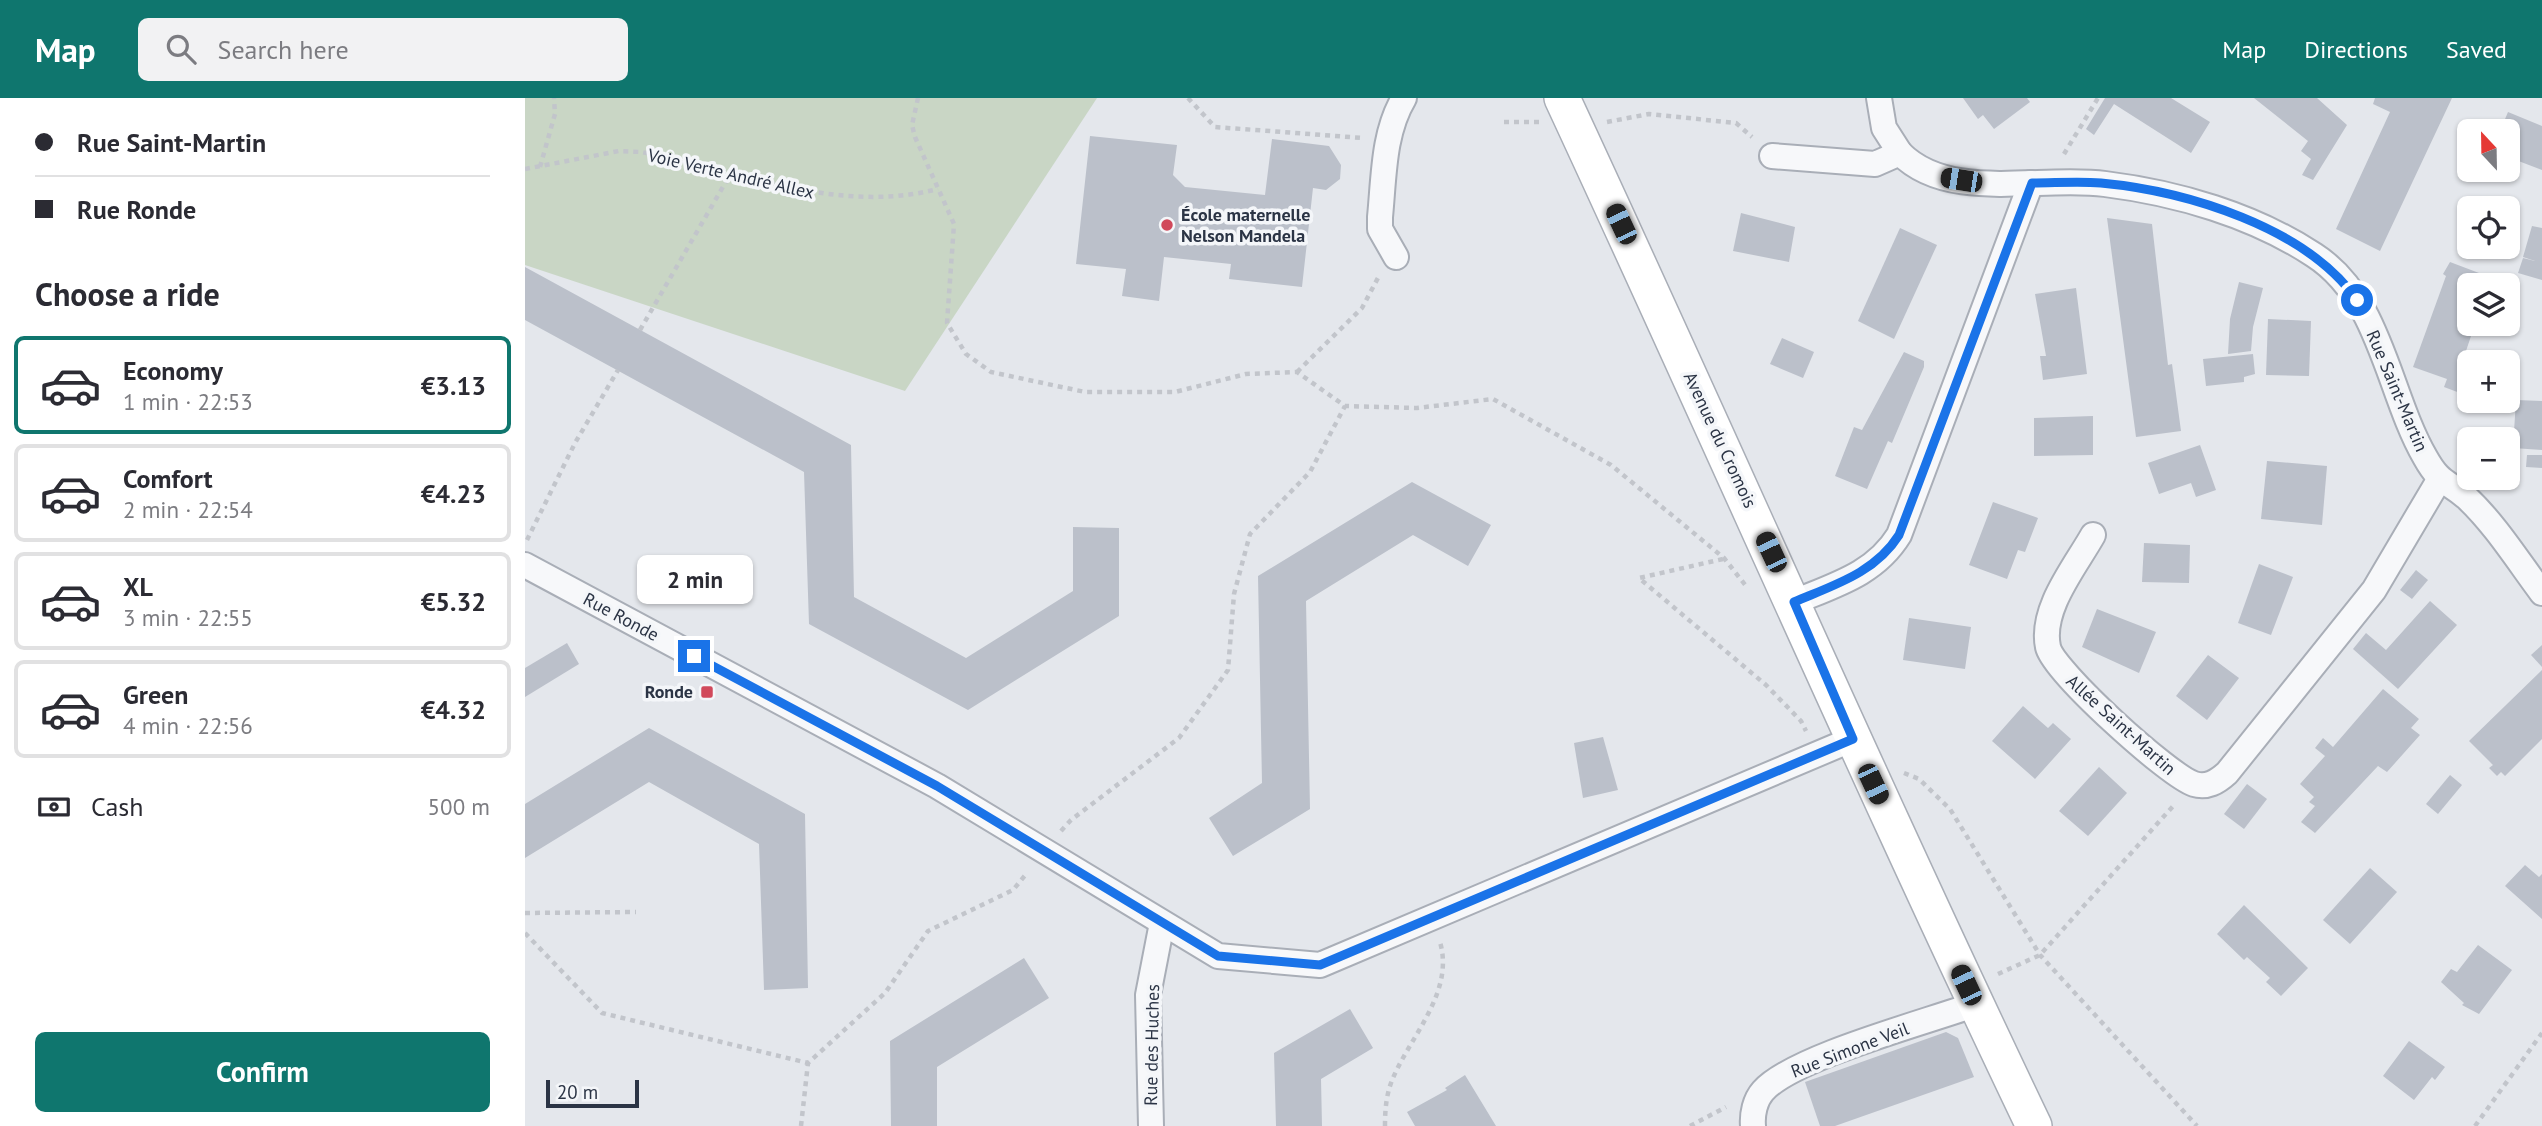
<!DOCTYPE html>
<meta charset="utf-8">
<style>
body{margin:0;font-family:"PT Sans",sans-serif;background:#f2f2f3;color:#2b2b33;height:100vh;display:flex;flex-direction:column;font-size:26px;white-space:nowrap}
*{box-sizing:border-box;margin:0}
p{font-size:23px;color:#7c7c81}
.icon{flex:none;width:38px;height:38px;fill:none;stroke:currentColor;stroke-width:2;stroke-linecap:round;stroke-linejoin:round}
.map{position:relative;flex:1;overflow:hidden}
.details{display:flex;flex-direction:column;background:#fff;width:525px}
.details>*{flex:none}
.banner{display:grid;align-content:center;height:154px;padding:0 35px;background:#fff}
.needle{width:46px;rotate:338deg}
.buttons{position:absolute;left:1932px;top:21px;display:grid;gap:14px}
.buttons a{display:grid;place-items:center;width:63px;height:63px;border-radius:10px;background:#fff;box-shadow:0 2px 5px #0004;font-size:35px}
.scale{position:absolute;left:21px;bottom:18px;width:93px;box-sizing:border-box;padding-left:7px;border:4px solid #2b3445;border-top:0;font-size:19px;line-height:24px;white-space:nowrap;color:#2b3445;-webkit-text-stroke:5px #f4f6f9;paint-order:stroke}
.end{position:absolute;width:32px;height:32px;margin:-16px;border:9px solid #1a73e8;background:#fff;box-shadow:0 0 0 4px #fff}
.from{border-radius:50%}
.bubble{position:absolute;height:49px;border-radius:10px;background:#fff;box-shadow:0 2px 5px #0004;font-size:23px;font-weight:700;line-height:49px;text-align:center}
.car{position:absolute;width:21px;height:42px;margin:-21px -10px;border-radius:9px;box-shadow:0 0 5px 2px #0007;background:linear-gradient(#222 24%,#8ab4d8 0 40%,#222 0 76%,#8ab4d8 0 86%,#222 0)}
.banner b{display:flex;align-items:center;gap:24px;height:66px;font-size:26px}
.banner b+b{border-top:2px solid #e1e1e2}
.banner i{width:18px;height:18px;background:#2b2b33}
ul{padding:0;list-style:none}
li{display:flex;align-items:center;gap:21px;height:98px;margin:0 14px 10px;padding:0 21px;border:4px solid #e1e1e2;border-radius:10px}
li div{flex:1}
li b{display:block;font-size:26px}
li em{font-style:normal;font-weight:700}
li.current{border-color:#0f766e}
li>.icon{width:63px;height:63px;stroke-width:1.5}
h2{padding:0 35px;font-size:32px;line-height:84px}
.pay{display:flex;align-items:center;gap:18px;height:77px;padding:0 35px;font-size:26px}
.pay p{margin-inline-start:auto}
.primary-button{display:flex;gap:14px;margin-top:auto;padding:14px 35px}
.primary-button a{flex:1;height:80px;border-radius:10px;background:#0f766e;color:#fff;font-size:28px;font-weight:700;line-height:80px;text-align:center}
header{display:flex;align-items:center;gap:42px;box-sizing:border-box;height:98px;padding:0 35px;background:#0f766e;color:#fff}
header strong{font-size:33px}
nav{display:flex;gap:38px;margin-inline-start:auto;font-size:24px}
.search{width:490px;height:63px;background:#f2f2f3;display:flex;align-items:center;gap:18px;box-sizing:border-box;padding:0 24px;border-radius:10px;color:#7c7c81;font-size:26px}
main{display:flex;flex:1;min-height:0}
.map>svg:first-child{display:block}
.green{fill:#c9d6c5}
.building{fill:#bbc0ca}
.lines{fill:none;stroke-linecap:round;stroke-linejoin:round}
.street-casing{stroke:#a9aeb7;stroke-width:28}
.secondary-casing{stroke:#a9aeb7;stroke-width:38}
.path{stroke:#c2c5cb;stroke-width:4.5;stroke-dasharray:5 5;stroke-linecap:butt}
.street{stroke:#f7f8fa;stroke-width:24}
.secondary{stroke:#fff;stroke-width:35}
.route{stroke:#1a73e8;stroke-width:9}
.poi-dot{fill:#d1495b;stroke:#f4f6f9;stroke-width:2.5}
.labels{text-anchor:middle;stroke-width:7;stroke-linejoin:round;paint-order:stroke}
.street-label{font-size:18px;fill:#2b3445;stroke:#f4f6f9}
.poi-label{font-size:18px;font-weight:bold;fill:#2b3445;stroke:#f4f6f9;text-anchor:start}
</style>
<header>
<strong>Map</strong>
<div class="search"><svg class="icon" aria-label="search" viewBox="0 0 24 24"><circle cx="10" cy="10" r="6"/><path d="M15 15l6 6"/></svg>Search here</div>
<nav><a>Map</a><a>Directions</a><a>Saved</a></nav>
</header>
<main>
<section class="details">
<div class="banner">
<b><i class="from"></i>Rue Saint-Martin</b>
<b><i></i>Rue Ronde</b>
</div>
<h2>Choose a ride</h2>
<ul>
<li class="current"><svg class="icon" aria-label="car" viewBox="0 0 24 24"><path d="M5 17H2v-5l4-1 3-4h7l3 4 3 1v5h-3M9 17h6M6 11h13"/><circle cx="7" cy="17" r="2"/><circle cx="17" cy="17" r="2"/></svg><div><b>Economy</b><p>1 min · 22:53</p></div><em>€3.13</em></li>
<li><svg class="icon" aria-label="car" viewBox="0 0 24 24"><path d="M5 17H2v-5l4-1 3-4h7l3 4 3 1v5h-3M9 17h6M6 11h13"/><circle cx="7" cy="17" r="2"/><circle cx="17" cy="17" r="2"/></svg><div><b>Comfort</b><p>2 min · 22:54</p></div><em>€4.23</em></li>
<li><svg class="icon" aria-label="car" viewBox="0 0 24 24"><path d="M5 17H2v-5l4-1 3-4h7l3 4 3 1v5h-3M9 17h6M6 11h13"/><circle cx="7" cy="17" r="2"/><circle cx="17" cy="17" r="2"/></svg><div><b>XL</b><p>3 min · 22:55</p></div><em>€5.32</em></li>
<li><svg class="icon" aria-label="car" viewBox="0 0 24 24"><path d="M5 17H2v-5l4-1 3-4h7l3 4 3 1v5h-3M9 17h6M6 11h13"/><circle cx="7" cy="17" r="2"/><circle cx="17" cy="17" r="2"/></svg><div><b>Green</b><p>4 min · 22:56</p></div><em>€4.32</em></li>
</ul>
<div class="pay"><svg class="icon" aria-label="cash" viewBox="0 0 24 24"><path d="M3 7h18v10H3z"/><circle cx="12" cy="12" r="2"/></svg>Cash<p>500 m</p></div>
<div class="primary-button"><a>Confirm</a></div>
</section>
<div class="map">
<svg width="2017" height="1028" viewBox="0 0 2017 1028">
<rect width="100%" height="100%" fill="#e4e7ec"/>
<path class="green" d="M0,0H572L380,293L0,167Z"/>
<g class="building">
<path d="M1438,0H1502L1505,4L1469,31L1458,17L1453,21Z"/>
<path d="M1580,0H1646L1685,24L1666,55L1589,6L1569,37L1561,31Z"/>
<path d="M1729,0H1792L1822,27L1788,82L1777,77L1786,61L1776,53L1783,43Z"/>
<path d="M1850,0H1927L1855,153L1811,131L1865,14L1848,6Z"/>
<path d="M1983,14L2017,28V72L1983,59V33H1975Z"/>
<path d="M565,38L652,47L648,77L660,89L740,97L747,41L804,48L816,67L815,81L801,92L788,90L777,189L704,181L706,166L639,159L634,203L597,198L601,171L551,166Z"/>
<path d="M1216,115L1270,129L1264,164L1208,153Z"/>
<path d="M1582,120L1627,126L1643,267L1647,266L1656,333L1611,339Z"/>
<path d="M2007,128L2017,130V182L1993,175L1998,160L2010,163L1998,159Z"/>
<path d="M1375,130L1412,147L1369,241L1333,223Z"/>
<path d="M1925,164L1954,175L1950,185L1956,187H1944V226H1950L1938,262L1944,264V268L1935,295L1919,289L1922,281L1888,269L1921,178L1918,176Z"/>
<path d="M0,169L326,347L329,499L441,560L548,493V429L594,430V518L443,612L284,526L279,374L0,222Z"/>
<path d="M1714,184L1738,190L1728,229L1726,253L1703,256L1705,221Z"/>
<path d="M1551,190L1562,276L1518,282L1515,258H1521L1510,196Z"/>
<path d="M1743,221L1786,223L1784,278L1741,277Z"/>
<path d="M1257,240L1289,254L1278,280L1245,266Z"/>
<path d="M1379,254L1399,263V269L1367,345L1363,343L1342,391L1310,378L1329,329L1337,332Z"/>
<path d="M1728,256L1730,276L1719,279V284L1681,288L1678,261Z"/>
<path d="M1991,302L2017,303V352L1988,350Z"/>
<path d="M1568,318V357L1509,358V320Z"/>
<path d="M1675,347L1691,392L1671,399L1666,385L1634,396L1623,365Z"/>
<path d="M2002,357H2017V370L2001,369Z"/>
<path d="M1742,363L1802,368L1797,427L1736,421Z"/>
<path d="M887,384L966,427L943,468L888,437L781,503L785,711L708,758L684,720L737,685L733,478Z"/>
<path d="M1468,404L1513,420L1500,454L1493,452L1482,481L1444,467Z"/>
<path d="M1619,445L1665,447L1664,485L1617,484Z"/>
<path d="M1734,466L1768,479L1746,537L1713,525Z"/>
<path d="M1891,472L1903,482L1887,501L1875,492Z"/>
<path d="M1905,503L1932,527L1873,591L1828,551L1841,535L1861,552Z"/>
<path d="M1572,511L1631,534L1614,575L1557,549Z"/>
<path d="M1384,520L1446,529L1440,571L1378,562Z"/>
<path d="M42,545L54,566L0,599V570Z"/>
<path d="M2017,547V569L2006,557Z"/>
<path d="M1683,557L1714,580L1682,622L1651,598Z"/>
<path d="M2017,572V641L1980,678L1976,674L1972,678L1964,670L1968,667L1944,643Z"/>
<path d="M1858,591L1894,621L1886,630L1895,637L1862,674L1853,668L1790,735L1776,724L1790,708L1784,704L1789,699L1775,686L1800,658L1790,650L1798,640L1808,649Z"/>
<path d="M1498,608L1523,630L1528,625L1546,641L1510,681L1467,643Z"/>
<path d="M124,630L280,716L283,890L239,892L234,746L124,684L0,760V706Z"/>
<path d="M1078,639L1093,692L1058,700L1049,645Z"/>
<path d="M1574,669L1602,695L1563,738L1534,713Z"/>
<path d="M1925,677L1937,687L1913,716L1901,706Z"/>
<path d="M1722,686L1742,701L1719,731L1699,716Z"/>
<path d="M2000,767L2014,779L2017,776V821L1980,788Z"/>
<path d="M1845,770L1872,794L1825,846L1798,822Z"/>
<path d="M1719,807L1783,870L1756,898L1741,884L1745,880L1722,859L1719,862L1692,836Z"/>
<path d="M1953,847L1987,872L1954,916L1937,907L1939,905L1916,884L1926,871L1932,874Z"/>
<path d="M499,860L524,900L412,969V1028H366L365,943Z"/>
<path d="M825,911L848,950L796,981L797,1028H751L749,955Z"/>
<path d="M1421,934L1433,940L1449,979L1310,1028H1295L1280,984Z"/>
<path d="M1884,943L1920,969L1910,982L1907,979L1889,1002L1858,978Z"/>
<path d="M940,977L971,1028H890L882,1014L922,992L920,990Z"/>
</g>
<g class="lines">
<defs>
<g id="street">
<path d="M1354,0L1359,30L1375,55"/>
<path d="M1247,58L1350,66L1375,55C1424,105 1517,77 1580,86C1652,95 1728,117 1789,157C1856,200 1863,295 1900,359C1915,386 1921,382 1941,399C1970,426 1993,463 2017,495"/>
<path d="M871,159L855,131V119C859,79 858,35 879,0"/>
<path d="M1568,437C1550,469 1515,511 1523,549C1528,573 1644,678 1669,686C1682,690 1692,684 1702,675L1849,492L1914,382"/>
<path d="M0,467L412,688L693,858L795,867L1328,641"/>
<path d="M1269,504C1310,487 1350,476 1374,437L1506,85"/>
<path d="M626,1028L623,897L637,825"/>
<path d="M1228,1028C1227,1016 1230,1002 1238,993C1268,959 1402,924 1451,906"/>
</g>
<path id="secondary" d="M1037,0C1196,342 1346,688 1509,1028"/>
</defs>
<use href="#street" class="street-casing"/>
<use href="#secondary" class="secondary-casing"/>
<g class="path">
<path d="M393,0L387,27L390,39L429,126L422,225L441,256L466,274L560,294H650L721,276L772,274L820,308L892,310L968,301L1086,367L1199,460L1221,488"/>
<path d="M663,0L690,29L838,40"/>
<path d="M979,24H1014"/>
<path d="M1082,24L1124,16L1211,25L1227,39"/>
<path d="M1539,56L1573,0"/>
<path d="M15,69L30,16L29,0"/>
<path d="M0,71L94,53L116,54C216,72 310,117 413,91"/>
<path d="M115,232L206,75"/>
<path d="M772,274L837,210L854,178"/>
<path d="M2,442L50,345L93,272"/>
<path d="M1198,461L1114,480L1241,587L1276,623L1281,633"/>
<path d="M1379,675L1394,681L1425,711L1515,857L1672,1028"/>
<path d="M536,733L546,722L654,640L703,572L709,496L725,436L785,374L820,308"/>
<path d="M0,815L111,814"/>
<path d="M0,835L77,915L283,965L360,895L403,833L488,792L502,775"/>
<path d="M1473,876L1515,857L1649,707"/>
<path d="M276,1028L283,965"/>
<path d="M860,1028C860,1013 861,999 866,985C883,940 930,896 915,844"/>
<path d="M1165,1028L1201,1009"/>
<path d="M1950,1028L2017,935"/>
</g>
<use href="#street" class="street"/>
<use href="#secondary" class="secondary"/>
</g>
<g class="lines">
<path class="route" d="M169,558L412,688L693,858L795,867L1328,641L1269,504C1309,487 1350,475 1374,437L1507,85C1530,85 1553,83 1576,85C1661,93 1781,129 1832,202"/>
</g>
<g class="poi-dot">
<circle cx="642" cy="127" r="7"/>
<rect x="175" y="587" width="14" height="14" rx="3.5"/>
</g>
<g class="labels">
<g class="street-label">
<text transform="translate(206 76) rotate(13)" y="6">Voie Verte André Allex</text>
<text transform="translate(1872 293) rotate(67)" y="6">Rue Saint-Martin</text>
<text transform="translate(1195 342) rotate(65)" y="6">Avenue du Cromois</text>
<text transform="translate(96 519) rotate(28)" y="6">Rue Ronde</text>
<text transform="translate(1596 627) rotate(42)" y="6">Allée Saint-Martin</text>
<text transform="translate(627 947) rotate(-89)" y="6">Rue des Huches</text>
<text transform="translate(1325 952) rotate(-21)" y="6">Rue Simone Veil</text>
</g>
<g class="poi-label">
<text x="656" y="123">École maternelle<tspan x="656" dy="21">Nelson Mandela</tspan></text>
<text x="168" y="600" text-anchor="end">Ronde</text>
</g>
</g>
</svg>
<div class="buttons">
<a><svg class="needle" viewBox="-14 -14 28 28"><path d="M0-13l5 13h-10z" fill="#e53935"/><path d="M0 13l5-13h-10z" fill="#7c7c81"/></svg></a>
<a><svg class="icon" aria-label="locate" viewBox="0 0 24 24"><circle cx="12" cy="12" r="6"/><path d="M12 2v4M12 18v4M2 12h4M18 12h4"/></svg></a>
<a><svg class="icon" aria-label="layers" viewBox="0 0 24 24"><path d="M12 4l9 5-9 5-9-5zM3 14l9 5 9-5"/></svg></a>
<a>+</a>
<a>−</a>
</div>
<div class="scale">20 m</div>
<i class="end from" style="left:1832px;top:202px"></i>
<i class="end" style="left:169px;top:558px"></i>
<div class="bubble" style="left:112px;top:457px;width:116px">2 min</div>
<i class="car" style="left:1436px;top:82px;rotate:279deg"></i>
<i class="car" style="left:1096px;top:126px;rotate:335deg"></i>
<i class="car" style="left:1246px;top:454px;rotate:335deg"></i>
<i class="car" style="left:1348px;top:686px;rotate:155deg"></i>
<i class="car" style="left:1441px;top:887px;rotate:335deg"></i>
</div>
</main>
